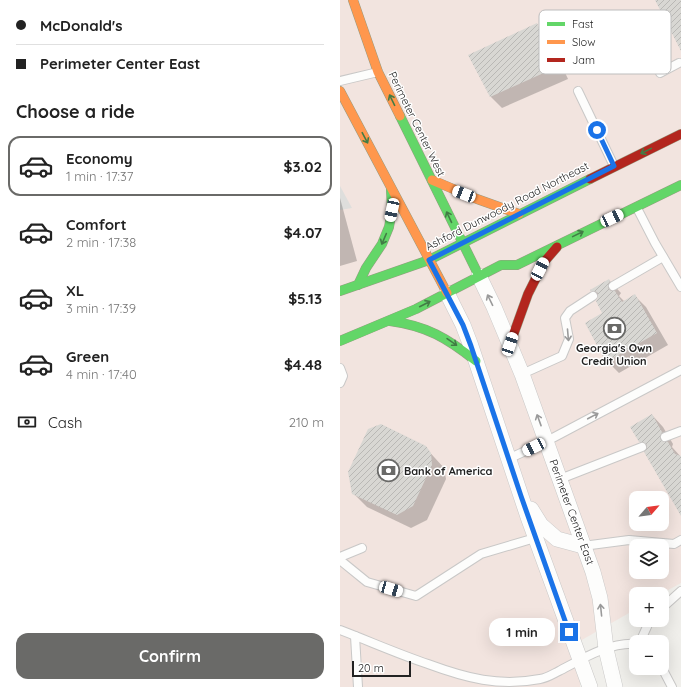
<!DOCTYPE html>
<meta charset="utf-8">
<style>
body{margin:0;font-family:Quicksand,sans-serif;background:#f6f6f6;color:#222;height:100vh;display:flex;flex-direction:column;font-size:15px;white-space:nowrap}
*{box-sizing:border-box;margin:0}
p{font-size:13px;color:#767676}
.icon{flex:none;width:22px;height:22px;fill:none;stroke:currentColor;stroke-width:2;stroke-linecap:round;stroke-linejoin:round}
.map{position:relative;flex:1;overflow:hidden}
.drawer{display:flex;flex-direction:column;background:#fff;width:340px}
.drawer>*{flex:none}
.hud{display:grid;align-content:center;height:88px;padding:0 16px;background:#fff}
.needle{width:26px;rotate:62deg}
.tools{position:absolute;left:289px;top:491px;display:grid;gap:8px}
.tools a{display:grid;place-items:center;width:40px;height:40px;border-radius:8px;background:#fff;box-shadow:0 4px 16px #0002;font-size:20px}
.scale{position:absolute;left:12px;bottom:10px;width:59px;box-sizing:border-box;padding-left:4px;border:2px solid #222;border-top:0;font-size:11px;line-height:14px;white-space:nowrap;color:#222;-webkit-text-stroke:3px #fff;paint-order:stroke}
.end{position:absolute;width:18px;height:18px;margin:-9px;border:5px solid #1a73e8;background:#fff;box-shadow:0 0 0 2px #fff}
.from{border-radius:50%}
.bubble{position:absolute;height:28px;border-radius:12px;background:#fff;box-shadow:0 4px 16px #0002;font-size:13px;font-weight:700;line-height:28px;text-align:center}
.car{position:absolute;width:12px;height:24px;margin:-12px -6px;border-radius:5px;box-shadow:0 0 3px 1px #0007;background:linear-gradient(#fff 24%,#345 0 40%,#fff 0 76%,#345 0 86%,#fff 0)}
.hud b{display:flex;align-items:center;gap:14px;height:38px;font-size:15px}
.hud b+b{border-top:1px solid #e0e0e0}
.hud i{width:10px;height:10px;background:#222}
ul{padding:0;list-style:none}
li{display:flex;align-items:center;gap:12px;height:60px;margin:0 8px 6px;padding:0 8px;border:2px solid transparent;border-radius:12px}
li div{flex:1}
li b{display:block;font-size:15px}
li em{font-style:normal;font-weight:700}
li.selected{border-color:#6a6a68}
li>.icon{width:36px;height:36px;stroke-width:1.5}
h2{padding:0 16px;font-size:18px;line-height:48px}
.pay{display:flex;align-items:center;gap:10px;height:44px;padding:0 16px;font-size:15px}
.pay p{margin-inline-start:auto}
.button{display:flex;gap:8px;margin-top:auto;padding:8px 16px}
.button a{flex:1;height:46px;border-radius:12px;background:#6a6a68;color:#fff;font-size:16px;font-weight:700;line-height:46px;text-align:center}
main{display:flex;flex:1;min-height:0}
.map>svg:first-child{display:block}
.commercial{fill:#f2e4df;fill-rule:evenodd}
.religious{fill:#dededc}
.shadow{fill:#0003}
.building{fill:url(#building-hatch)}
.lines{fill:none;stroke-linecap:round;stroke-linejoin:round}
.lane-casing{stroke:#c9c8c7;stroke-width:10}
.street-casing{stroke:#c9c8c7;stroke-width:16}
.fast-casing{stroke:#979b81;stroke-width:10}
.slow-casing{stroke:#979b81;stroke-width:10}
.jam-casing{stroke:#979b81;stroke-width:10}
.lane{stroke:#fdfdfc;stroke-width:8}
.street{stroke:#fdfdfc;stroke-width:15}
.fast{stroke:#63d668;stroke-width:9}
.slow{stroke:#ff974d;stroke-width:9}
.jam{stroke:#b3261e;stroke-width:9}
.oneway{stroke:#427c45}
.oneway2{stroke:#9a9a9a}
.route{stroke:#1a73e8;stroke-width:5}
.labels{text-anchor:middle;stroke-width:3;stroke-linejoin:round;paint-order:stroke}
.street-label{font-size:11px;fill:#222;stroke:#fff}
.poi-label{font-size:11px;font-weight:bold;fill:#222;stroke:#fff}
.key{fill:#fff;stroke:#bdbdbd;stroke-width:1}
.key-label{font-size:11px;fill:#222}
</style>
<main>
<section class="drawer">
<div class="hud">
<b><i class="from"></i>McDonald's</b>
<b><i></i>Perimeter Center East</b>
</div>
<h2>Choose a ride</h2>
<ul>
<li class="selected"><svg class="icon" aria-label="car" viewBox="0 0 24 24"><path d="M5 17H2v-5l4-1 3-4h7l3 4 3 1v5h-3M9 17h6M6 11h13"/><circle cx="7" cy="17" r="2"/><circle cx="17" cy="17" r="2"/></svg><div><b>Economy</b><p>1 min · 17:37</p></div><em>$3.02</em></li>
<li><svg class="icon" aria-label="car" viewBox="0 0 24 24"><path d="M5 17H2v-5l4-1 3-4h7l3 4 3 1v5h-3M9 17h6M6 11h13"/><circle cx="7" cy="17" r="2"/><circle cx="17" cy="17" r="2"/></svg><div><b>Comfort</b><p>2 min · 17:38</p></div><em>$4.07</em></li>
<li><svg class="icon" aria-label="car" viewBox="0 0 24 24"><path d="M5 17H2v-5l4-1 3-4h7l3 4 3 1v5h-3M9 17h6M6 11h13"/><circle cx="7" cy="17" r="2"/><circle cx="17" cy="17" r="2"/></svg><div><b>XL</b><p>3 min · 17:39</p></div><em>$5.13</em></li>
<li><svg class="icon" aria-label="car" viewBox="0 0 24 24"><path d="M5 17H2v-5l4-1 3-4h7l3 4 3 1v5h-3M9 17h6M6 11h13"/><circle cx="7" cy="17" r="2"/><circle cx="17" cy="17" r="2"/></svg><div><b>Green</b><p>4 min · 17:40</p></div><em>$4.48</em></li>
</ul>
<div class="pay"><svg class="icon" aria-label="cash" viewBox="0 0 24 24"><path d="M3 7h18v10H3z"/><circle cx="12" cy="12" r="2"/></svg>Cash<p>210 m</p></div>
<div class="button"><a>Confirm</a></div>
</section>
<div class="map">
<svg width="341" height="687" viewBox="0 0 341 687">
<defs>
<pattern id="building-hatch" width="6" height="6" patternUnits="userSpaceOnUse"><rect width="6" height="6" fill="#d8d7d3"/><path d="M-1 1l2-2M0 6l6-6M5 7l2-2" fill="none" stroke="#b9b8b5"/></pattern>
</defs>
<rect width="100%" height="100%" fill="#f0efeb"/>
<path class="commercial" d="M0,0H341V583L321,594H296V609L240,641V687H0ZM296,498H322V524H296ZM296,546H322V572H296Z"/>
<path class="religious" d="M0,186L12,208L0,210Z"/>
<g class="shadow">
<path d="M196,25L208,36L228,79L162,108L150,96Z"/>
<path d="M0,198L17,261L0,266Z"/>
<path d="M269,280L280,292L281,293L279,296L284,301L295,296L306,307L328,345L279,373L267,361L264,313L259,298L251,290Z"/>
<path d="M312,415L323,427L333,444L332,447L341,457V514L307,450L300,442Z"/>
<path d="M85,447L104,468L106,479L87,520L71,528L27,507L13,493Z"/>
</g>
<g class="building">
<path d="M315,0H341V51Z"/>
<path d="M197,23L217,67L150,97L128,55Z"/>
<path d="M269,279L270,281L268,284V288L271,291H275L282,302L295,294L317,333L266,362L245,323L262,313L256,301L258,298V293L255,291H250V290Z"/>
<path d="M312,414L322,432L320,436V439L324,442H328L335,454L341,456V516L304,452L307,448V445L303,442H299L290,427Z"/>
<path d="M41,424L86,446L91,453L92,465L73,506L57,515L12,494L8,472L28,429Z"/>
</g>
<g class="lines">
<defs>
<g id="lane">
<path d="M320,73L339,63"/>
<path d="M0,81L38,72"/>
<path d="M238,91L274,166"/>
<path d="M297,208L315,243L341,287"/>
<path d="M273,286L323,257"/>
<path d="M0,368L3,376L0,383"/>
<path d="M182,374L222,356L229,339L225,318L230,311L253,296"/>
<path d="M325,437L341,431"/>
<path d="M168,459L207,441L341,370"/>
<path d="M220,479L302,447"/>
<path d="M243,546L289,540L334,544L341,540"/>
<path d="M0,557L22,548"/>
<path d="M0,560L27,582L76,596L141,554L195,538"/>
<path d="M322,608L341,591"/>
<path d="M0,630C29,641 58,654 88,664C126,678 159,687 200,679C207,678 213,674 219,671C242,659 269,642 296,644"/>
<path d="M15,636L18,687"/>
<path d="M300,642L310,620"/>
<path d="M322,668L332,687"/>
</g>
<g id="street">
<path d="M139,276L154,307L182,374L253,572L260,598L266,649L275,687"/>
<path d="M107,293L123,325L131,346L188,517L250,687"/>
<path d="M191,509L201,525L217,539L243,546"/>
</g>
<g id="fast">
<path d="M60,116L139,276"/>
<path d="M18,285L26,268L42,244L49,227L52,210L51,190"/>
<path d="M0,291L89,260L250,179"/>
<path d="M50,321C87,326 107,338 136,361"/>
<path d="M0,341L76,309L161,265H177L341,185"/>
</g>
<g id="slow">
<path d="M13,0L38,72L60,116"/>
<path d="M0,91L107,293"/>
<path d="M92,180L137,199L179,214"/>
</g>
<g id="jam">
<path d="M250,179L341,134"/>
<path d="M170,344L188,294L204,262L217,247"/>
</g>
</defs>
<use href="#lane" class="lane-casing"/>
<use href="#street" class="street-casing"/>
<use href="#fast" class="fast-casing"/>
<use href="#slow" class="slow-casing"/>
<use href="#jam" class="jam-casing"/>
<use href="#lane" class="lane"/>
<use href="#street" class="street"/>
<use href="#fast" class="fast"/>
<use href="#slow" class="slow"/>
<use href="#jam" class="jam"/>
</g>
<defs><path id="oneway-shaft" d="M-6 0H5M1.5-3L5.5 0L1.5 3" fill="none" stroke-width="1.6" stroke-linecap="round" stroke-linejoin="round"/></defs>
<g class="oneway">
<use href="#oneway-shaft" transform="translate(52 100) rotate(-116)"/>
<use href="#oneway-shaft" transform="translate(25 138) rotate(62)"/>
<use href="#oneway-shaft" transform="translate(306 151) rotate(154)"/>
<use href="#oneway-shaft" transform="translate(109 217) rotate(-115)"/>
<use href="#oneway-shaft" transform="translate(238 234) rotate(-26)"/>
<use href="#oneway-shaft" transform="translate(44 239) rotate(113)"/>
<use href="#oneway-shaft" transform="translate(85 304) rotate(-27)"/>
<use href="#oneway-shaft" transform="translate(112 342) rotate(35)"/>
</g>
<g class="oneway2">
<use href="#oneway-shaft" transform="translate(150 300) rotate(-116)"/>
<use href="#oneway-shaft" transform="translate(228 335) rotate(85)"/>
<use href="#oneway-shaft" transform="translate(253 416) rotate(-28)"/>
<use href="#oneway-shaft" transform="translate(199 420) rotate(-110)"/>
<use href="#oneway-shaft" transform="translate(261 610) rotate(-96)"/>
</g>
<g class="lines">
<path class="route" d="M229,632L181,496L131,346L123,325L89,260L274,166L257,130"/>
</g>
<defs>
<symbol id="bank-ring" viewBox="-11 -11 22 22"><circle r="9.5" fill="#fff" stroke="#6a6a68" stroke-width="1.5"/><path d="M-6-4H6V4H-6ZM0-2.3a2.3 2.3 0 1 0 0 4.6a2.3 2.3 0 1 0 0-4.6Z" fill="#6a6a68"/></symbol>
</defs>
<g fill-rule="evenodd">
<use href="#bank-ring" x="262" y="316" width="25" height="25"/>
<use href="#bank-ring" x="36" y="458" width="25" height="25"/>
</g>
<g class="labels">
<g class="street-label">
<text transform="translate(77 124) rotate(64)" y="4">Perimeter Center West</text>
<text transform="translate(167 206) rotate(-27)" y="4">Ashford Dunwoody Road Northeast</text>
<text transform="translate(232 512) rotate(70)" y="4">Perimeter Center East</text>
</g>
<g class="poi-label">
<text x="274" y="352">Georgia's Own<tspan x="274" dy="13">Credit Union</tspan></text>
<text x="64" y="475" text-anchor="start">Bank of America</text>
</g>
</g>
<rect x="199" y="10" width="132" height="64" rx="6" class="key"/>
<rect x="207" y="22" width="18" height="4" fill="#63d668"/>
<rect x="207" y="40" width="18" height="4" fill="#ff974d"/>
<rect x="207" y="58" width="18" height="4" fill="#b3261e"/>
<g class="key-label">
<text x="232" y="28">Fast</text>
<text x="232" y="46">Slow</text>
<text x="232" y="64">Jam</text>
</g>
</svg>
<div class="tools">
<a><svg class="needle" viewBox="-14 -14 28 28"><path d="M0-13l5 13h-10z" fill="#e53935"/><path d="M0 13l5-13h-10z" fill="#767676"/></svg></a>
<a><svg class="icon" aria-label="layers" viewBox="0 0 24 24"><path d="M12 4l9 5-9 5-9-5zM3 14l9 5 9-5"/></svg></a>
<a>+</a>
<a>−</a>
</div>
<div class="scale">20 m</div>
<i class="end from" style="left:257px;top:130px"></i>
<i class="end" style="left:229px;top:632px"></i>
<div class="bubble" style="left:149px;top:618px;width:66px">1 min</div>
<i class="car" style="left:124px;top:194px;rotate:291deg"></i>
<i class="car" style="left:52px;top:210px;rotate:192deg"></i>
<i class="car" style="left:272px;top:218px;rotate:65deg"></i>
<i class="car" style="left:200px;top:269px;rotate:27deg"></i>
<i class="car" style="left:170px;top:344px;rotate:19deg"></i>
<i class="car" style="left:194px;top:447px;rotate:244deg"></i>
<i class="car" style="left:51px;top:589px;rotate:106deg"></i>
</div>
</main>
